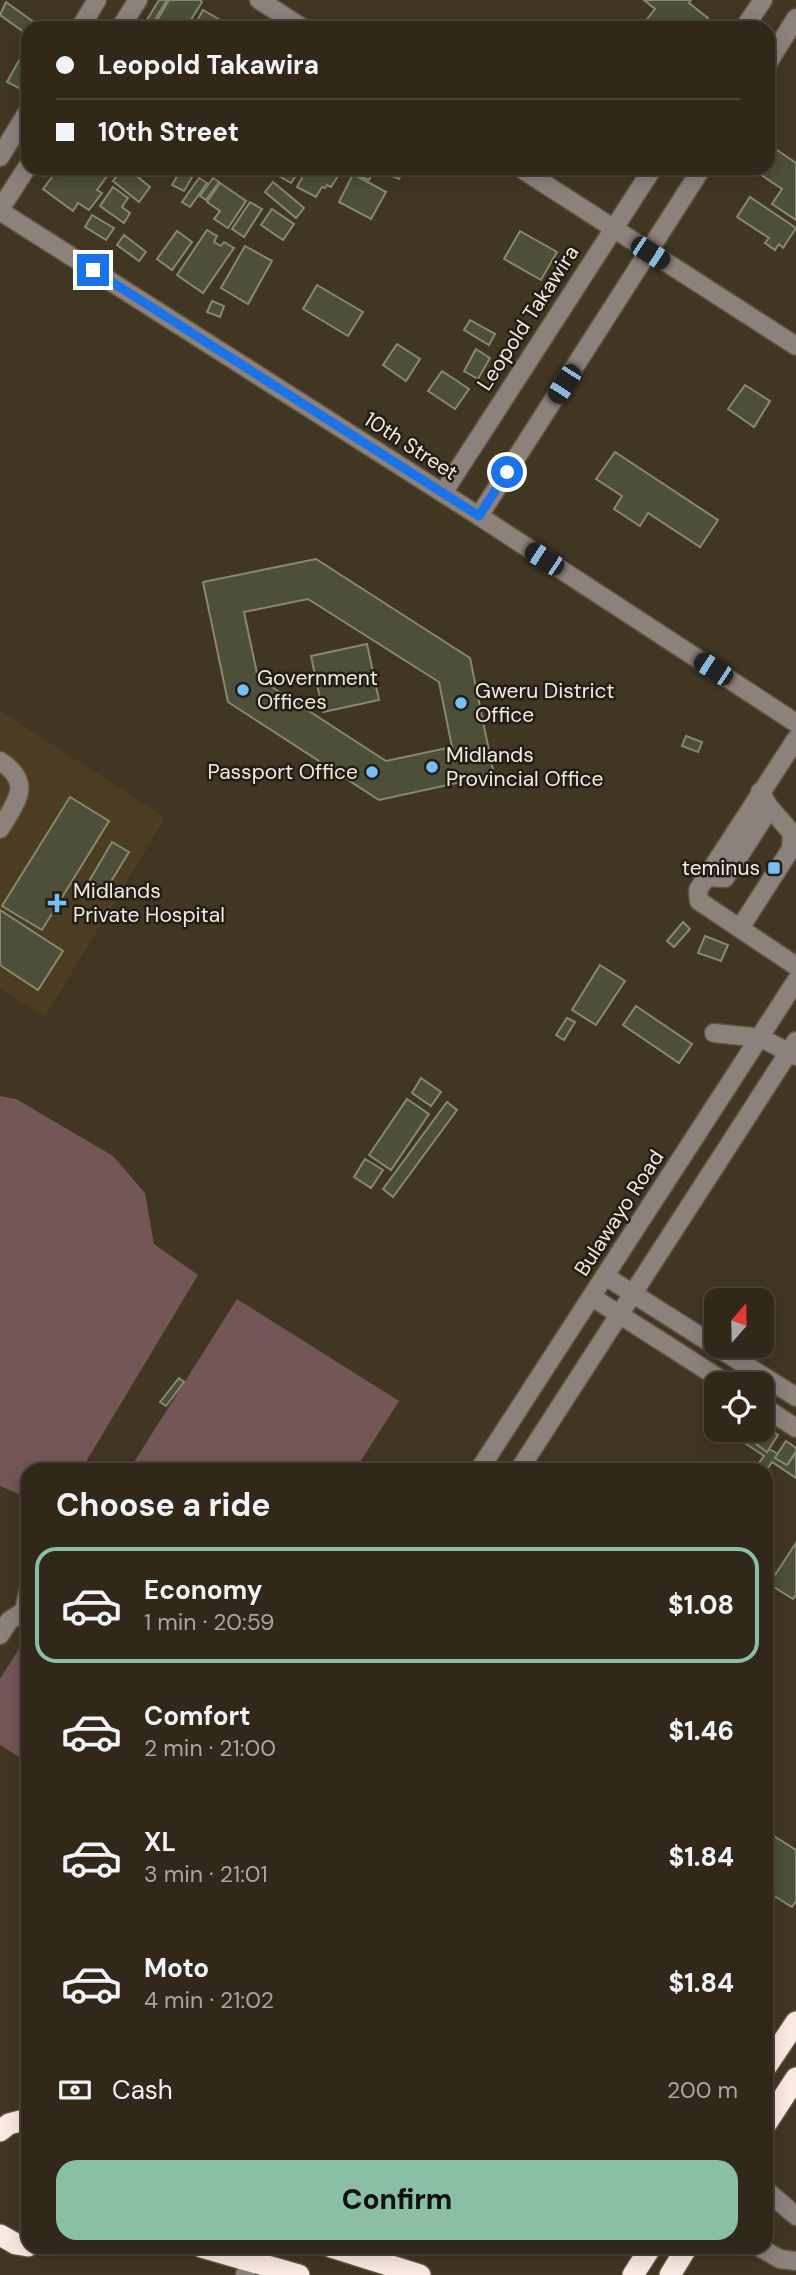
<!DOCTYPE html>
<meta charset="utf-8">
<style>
body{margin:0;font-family:"DM Sans",sans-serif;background:#393023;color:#f1f3f6;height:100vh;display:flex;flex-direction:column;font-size:26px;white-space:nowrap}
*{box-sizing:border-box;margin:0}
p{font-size:23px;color:#a8a6a2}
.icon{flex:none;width:38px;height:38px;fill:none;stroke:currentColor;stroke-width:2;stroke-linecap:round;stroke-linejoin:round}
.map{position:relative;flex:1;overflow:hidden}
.sheet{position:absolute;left:21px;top:1463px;width:752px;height:791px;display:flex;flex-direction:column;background:#31281a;border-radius:21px;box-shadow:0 4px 18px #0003,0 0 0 2px #4c4439}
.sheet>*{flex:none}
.hud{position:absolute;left:21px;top:21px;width:754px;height:154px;border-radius:21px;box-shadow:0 4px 18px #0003,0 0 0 2px #4c4439;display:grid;align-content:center;height:154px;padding:0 35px;background:#31281a}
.needle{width:46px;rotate:20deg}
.tools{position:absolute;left:704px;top:1288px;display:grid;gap:14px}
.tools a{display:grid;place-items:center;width:70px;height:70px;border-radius:14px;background:#31281a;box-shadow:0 4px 18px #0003,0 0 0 2px #4c4439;font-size:35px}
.end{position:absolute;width:32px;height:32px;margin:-16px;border:9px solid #1a73e8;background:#fff;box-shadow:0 0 0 4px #fff}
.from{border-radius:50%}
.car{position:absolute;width:21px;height:42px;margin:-21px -10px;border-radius:9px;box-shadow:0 0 5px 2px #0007;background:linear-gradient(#222 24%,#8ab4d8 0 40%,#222 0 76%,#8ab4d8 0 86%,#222 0)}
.hud b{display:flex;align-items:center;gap:24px;height:66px;font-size:26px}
.hud b+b{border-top:2px solid #4c4439}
.hud i{width:18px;height:18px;background:#f1f3f6}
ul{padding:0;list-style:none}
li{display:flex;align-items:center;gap:21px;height:116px;margin:0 14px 10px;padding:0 21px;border:4px solid transparent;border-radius:21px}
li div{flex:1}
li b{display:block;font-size:26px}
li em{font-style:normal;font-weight:800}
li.on{border-color:#8abfa5}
li>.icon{width:63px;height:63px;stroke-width:1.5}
h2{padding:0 35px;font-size:32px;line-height:84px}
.pay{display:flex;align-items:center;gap:18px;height:77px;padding:0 35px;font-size:26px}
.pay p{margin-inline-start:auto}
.action{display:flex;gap:14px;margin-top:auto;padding:14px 35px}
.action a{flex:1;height:80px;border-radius:21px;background:#8abfa5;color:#111;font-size:28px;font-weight:800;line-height:80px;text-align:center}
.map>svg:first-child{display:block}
.built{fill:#4b3c22}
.green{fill:#735658}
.building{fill:#4d4f38;stroke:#868970;stroke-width:2;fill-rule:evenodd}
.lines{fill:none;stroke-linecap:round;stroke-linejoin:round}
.minor-casing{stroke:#5d5340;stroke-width:21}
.highway-casing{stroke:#5d5340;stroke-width:24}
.minor{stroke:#8d817c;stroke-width:18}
.highway{stroke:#fbeae2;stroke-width:21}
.route{stroke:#1a73e8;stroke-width:9}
.poi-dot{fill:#77c0f7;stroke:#231e15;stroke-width:2.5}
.labels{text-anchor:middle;stroke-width:5;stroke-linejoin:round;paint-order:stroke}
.street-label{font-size:21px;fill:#f2ebdf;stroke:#231e15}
.poi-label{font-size:21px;fill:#f2ebdf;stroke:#231e15;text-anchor:start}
</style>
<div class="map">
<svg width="796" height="2275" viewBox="0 0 796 2275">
<rect width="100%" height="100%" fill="#413622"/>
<path class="built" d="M0,710L165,818L45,1017L0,988Z"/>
<g class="green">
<path d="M0,1096L16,1099L113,1156L145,1193L154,1244L198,1275L81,1470H28V1498L0,1486Z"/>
<path d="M237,1299L399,1401L355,1470H129Z"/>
<path d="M22,1644L28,1648V1763L0,1745V1679Z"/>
</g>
<g class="building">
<path d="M159,0H167L150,28H142Z"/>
<path d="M169,0H200L202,2L186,28H163L155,24Z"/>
<path d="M644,0H691L689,3L708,18L701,28H640L655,9Z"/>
<path d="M6,2L42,28H28V35L0,15Z"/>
<path d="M203,10L222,21L218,28H193Z"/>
<path d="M22,55L28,59V72L19,88L7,82Z"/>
<path d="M768,144L796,163V220L772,204L782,189L751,168H768Z"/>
<path d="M59,168H72L78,172L81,168H99L108,175L97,190L102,193L89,210L78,203L73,211L43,189Z"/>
<path d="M123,168H127L150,187L139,202L113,181Z"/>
<path d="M182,168L195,172L184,191L172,185Z"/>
<path d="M274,168H301L291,183L272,172Z"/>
<path d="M307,168L316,173L318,168H336L333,173L338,176L331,187L327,185L325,188L322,187L316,197L297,187Z"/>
<path d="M359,168L374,170L369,180L356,175Z"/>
<path d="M372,168H404L399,179Z"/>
<path d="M353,174L386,192L371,219L339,202Z"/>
<path d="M199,178L207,183L190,207L182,202Z"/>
<path d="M213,178L219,182L206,200L200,196Z"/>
<path d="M273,182L304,208L296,218L265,192Z"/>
<path d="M220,183L246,201L228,228L214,219L220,211L207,202Z"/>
<path d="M113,187L128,198L122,207L130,213L124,223L100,206Z"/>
<path d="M750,197L796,228L783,248L779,244L775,250L765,243L769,238L737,217Z"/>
<path d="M250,202L262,209L244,237L232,229Z"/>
<path d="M272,209L294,224L283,240L261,225Z"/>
<path d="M92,215L114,228L106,240L85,227Z"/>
<path d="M207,230L217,236L214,242L221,246L224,242L234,248L203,293L177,275Z"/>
<path d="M177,231L192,242L172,270L157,259Z"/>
<path d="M520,231L557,252L541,280L504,259Z"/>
<path d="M124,235L146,252L139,261L117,245Z"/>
<path d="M245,246L272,261L248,304L221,288Z"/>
<path d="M317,285L363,312L348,336L303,309Z"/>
<path d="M212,301L224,306L220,317L207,312Z"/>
<path d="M470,320L495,334L489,345L464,330Z"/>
<path d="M397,344L420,359L406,381L383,365Z"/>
<path d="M476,349L490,358L478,379L464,371Z"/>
<path d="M442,371L469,389L455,409L428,391Z"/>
<path d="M745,385L770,401L754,427L728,409Z"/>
<path d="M615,452L718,520L700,547L648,513L640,526L614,509L622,496L596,479Z"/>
<path d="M316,559L470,658L494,775L379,800L228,702L203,582ZM308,599L439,682L452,747L386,761L258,678L244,612Z"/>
<path d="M367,644L379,700L323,712L311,656Z"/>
<path d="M686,736L702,742L698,752L682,746Z"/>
<path d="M70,797L109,821L42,930L2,906Z"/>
<path d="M112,842L129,852L104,893L88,883Z"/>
<path d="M0,910L63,951L38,990L0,965Z"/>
<path d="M683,922L690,929L674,947L667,941Z"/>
<path d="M705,936L728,945L721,961L698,953Z"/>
<path d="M600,965L625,981L596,1025L572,1010Z"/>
<path d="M636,1006L692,1044L679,1063L623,1025Z"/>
<path d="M567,1018L575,1022L564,1040L556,1035Z"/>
<path d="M421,1078L441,1092L431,1106L412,1093Z"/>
<path d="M407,1099L429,1114L391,1170L369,1155Z"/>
<path d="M447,1102L457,1110L393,1197L383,1189Z"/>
<path d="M365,1159L383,1170L371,1188L354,1177Z"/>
<path d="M179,1378L184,1382L166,1406L160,1402Z"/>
<path d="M715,1422L716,1430H760L763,1432L756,1444L767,1452L769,1449L778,1454L775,1458L787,1465L796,1453V1478L772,1462L768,1468L759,1463L764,1456L731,1434L725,1443L709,1432Z"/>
<path d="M766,1428L778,1435L767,1452L756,1444Z"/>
<path d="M786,1441L796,1448V1451L787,1465L775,1458Z"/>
<path d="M796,1543V1595L793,1599L769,1584Z"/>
<path d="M766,1831L796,1850V1901L792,1907L766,1891Z"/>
</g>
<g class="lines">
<defs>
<g id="minor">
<path d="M259,0L303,28"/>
<path d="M80,28L97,0"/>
<path d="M120,28L138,0"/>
<path d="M744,28L763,0"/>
<path d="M768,63L796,18"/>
<path d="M0,157L28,111"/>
<path d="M520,168L796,346"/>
<path d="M0,209L28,166"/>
<path d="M0,211L479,516L796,723"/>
<path d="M443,493L653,168"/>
<path d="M479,516L702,168"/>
<path d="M796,739L698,890L699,901L796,966"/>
<path d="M0,761C34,783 16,802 0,829"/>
<path d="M706,877L725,878L770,808"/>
<path d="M740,928L791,849L792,833L770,808L760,792"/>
<path d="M714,1033L761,1038L796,1056"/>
<path d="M605,1276L796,1397"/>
<path d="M592,1297L728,1384"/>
<path d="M761,1405L796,1428"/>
<path d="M479,1470L796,981"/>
<path d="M519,1470L796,1041"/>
<path d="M24,1611L28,1592"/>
<path d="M0,1635L9,1621L24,1611H28"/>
<path d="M766,2190L796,2216"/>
<path d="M759,2247L780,2259L796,2261"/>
<path d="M245,2275L253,2247"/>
</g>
<g id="highway">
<path d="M766,2067L796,2022"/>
<path d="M766,2124L796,2078"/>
<path d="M0,2131L9,2124L28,2119"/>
<path d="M0,2235L16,2244L28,2246"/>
<path d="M201,2247L299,2275"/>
<path d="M331,2247L420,2275"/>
<path d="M633,2275L651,2247"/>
<path d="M670,2275L687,2247"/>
</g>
</defs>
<use href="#minor" class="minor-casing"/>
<use href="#highway" class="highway-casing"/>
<use href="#minor" class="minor"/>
<use href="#highway" class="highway"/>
</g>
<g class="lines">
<path class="route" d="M93,270L479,516L507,472"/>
</g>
<g class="poi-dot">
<circle cx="243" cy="690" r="7"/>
<circle cx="461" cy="703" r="7"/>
<circle cx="432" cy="767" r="7"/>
<circle cx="372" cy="772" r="7"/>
<rect x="767" y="861" width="14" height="14" rx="3.5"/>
<path d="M53.5 892.5h7v7h7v7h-7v7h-7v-7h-7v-7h7z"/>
</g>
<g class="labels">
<g class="street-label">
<text transform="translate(528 318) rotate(-57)" y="7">Leopold Takawira</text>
<text transform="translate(411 446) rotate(33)" y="7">10th Street</text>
<text transform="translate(619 1213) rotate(-57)" y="7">Bulawayo Road</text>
</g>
<g class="poi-label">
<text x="257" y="685">Government<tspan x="257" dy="24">Offices</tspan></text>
<text x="475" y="698">Gweru District<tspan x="475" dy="24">Office</tspan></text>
<text x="446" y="762">Midlands<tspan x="446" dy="24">Provincial Office</tspan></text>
<text x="358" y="779" text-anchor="end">Passport Office</text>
<text x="760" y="875" text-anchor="end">teminus</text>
<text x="73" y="898">Midlands<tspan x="73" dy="24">Private Hospital</tspan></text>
</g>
</g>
</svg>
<div class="tools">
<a><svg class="needle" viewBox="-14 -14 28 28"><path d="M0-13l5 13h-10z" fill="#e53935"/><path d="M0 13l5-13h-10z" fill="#a8a6a2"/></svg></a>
<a><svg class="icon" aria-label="locate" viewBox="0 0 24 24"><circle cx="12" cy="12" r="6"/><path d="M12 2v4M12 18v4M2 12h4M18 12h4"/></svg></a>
</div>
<i class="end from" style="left:507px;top:472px"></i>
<i class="end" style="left:93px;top:270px"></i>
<i class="car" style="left:650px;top:253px;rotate:123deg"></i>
<i class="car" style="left:564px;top:384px;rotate:213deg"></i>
<i class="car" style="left:544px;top:559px;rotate:303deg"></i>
<i class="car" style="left:713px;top:669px;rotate:303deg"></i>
<div class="hud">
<b><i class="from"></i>Leopold Takawira</b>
<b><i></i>10th Street</b>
</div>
<section class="sheet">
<h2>Choose a ride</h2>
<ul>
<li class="on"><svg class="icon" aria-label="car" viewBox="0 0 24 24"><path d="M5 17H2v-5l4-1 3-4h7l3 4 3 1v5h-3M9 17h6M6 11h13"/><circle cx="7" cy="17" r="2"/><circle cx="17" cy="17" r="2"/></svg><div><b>Economy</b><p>1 min · 20:59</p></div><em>$1.08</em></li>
<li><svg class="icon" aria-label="car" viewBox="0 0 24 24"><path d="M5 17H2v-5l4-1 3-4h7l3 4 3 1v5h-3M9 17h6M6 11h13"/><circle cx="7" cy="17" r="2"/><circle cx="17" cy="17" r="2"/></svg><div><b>Comfort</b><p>2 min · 21:00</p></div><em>$1.46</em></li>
<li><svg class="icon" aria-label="car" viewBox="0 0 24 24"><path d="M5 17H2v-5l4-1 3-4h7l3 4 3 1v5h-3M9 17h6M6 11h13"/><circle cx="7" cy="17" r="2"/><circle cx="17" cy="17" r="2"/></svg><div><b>XL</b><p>3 min · 21:01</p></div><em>$1.84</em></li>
<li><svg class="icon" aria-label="car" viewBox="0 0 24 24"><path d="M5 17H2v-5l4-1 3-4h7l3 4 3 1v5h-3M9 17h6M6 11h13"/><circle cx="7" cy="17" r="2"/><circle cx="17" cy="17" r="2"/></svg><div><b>Moto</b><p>4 min · 21:02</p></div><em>$1.84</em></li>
</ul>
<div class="pay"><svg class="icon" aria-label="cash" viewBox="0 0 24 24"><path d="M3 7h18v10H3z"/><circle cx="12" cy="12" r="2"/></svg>Cash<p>200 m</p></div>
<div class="action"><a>Confirm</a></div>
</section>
</div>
